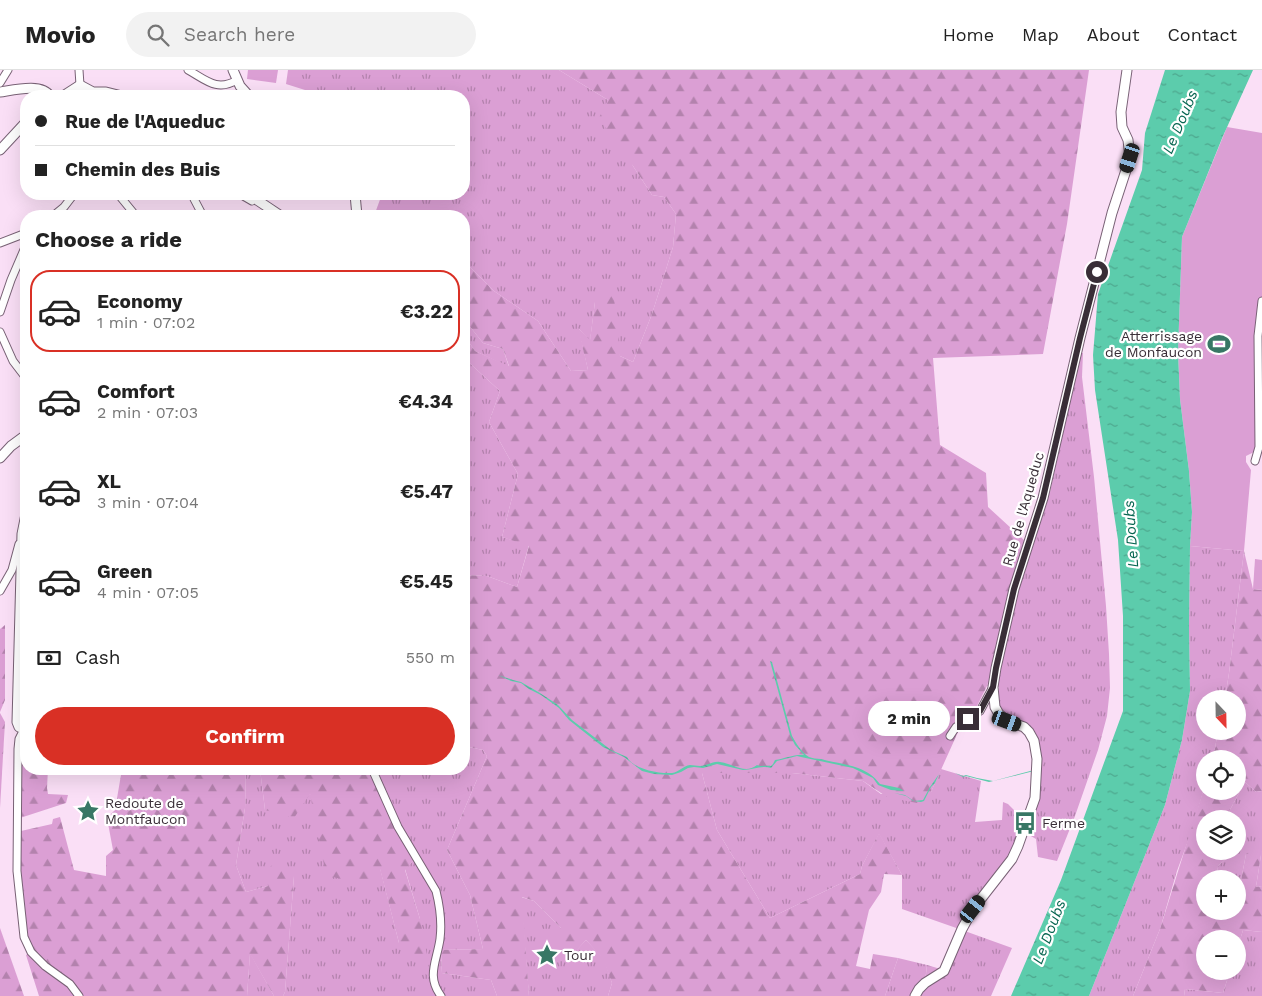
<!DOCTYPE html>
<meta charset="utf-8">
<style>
body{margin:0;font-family:"Work Sans",sans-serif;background:#f2f2f2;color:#222;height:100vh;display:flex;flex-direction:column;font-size:19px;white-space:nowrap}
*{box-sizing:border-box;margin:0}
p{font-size:16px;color:#767676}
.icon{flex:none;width:28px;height:28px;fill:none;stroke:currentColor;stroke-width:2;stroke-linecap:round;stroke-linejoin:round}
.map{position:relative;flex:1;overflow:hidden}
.panel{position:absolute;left:20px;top:140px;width:450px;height:565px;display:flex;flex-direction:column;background:#fff;border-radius:20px;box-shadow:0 5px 20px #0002}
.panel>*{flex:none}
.hud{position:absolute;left:20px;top:20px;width:450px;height:110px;border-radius:20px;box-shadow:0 5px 20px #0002;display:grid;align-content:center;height:110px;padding:0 15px;background:#fff}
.needle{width:32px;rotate:158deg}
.controls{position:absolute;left:1196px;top:620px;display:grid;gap:10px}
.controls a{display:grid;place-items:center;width:50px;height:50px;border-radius:50%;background:#fff;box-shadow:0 5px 20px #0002;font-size:25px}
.end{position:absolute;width:22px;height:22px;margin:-11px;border:6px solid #392e37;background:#fff;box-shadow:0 0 0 2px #fff}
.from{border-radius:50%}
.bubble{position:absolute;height:35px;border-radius:18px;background:#fff;box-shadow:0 5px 20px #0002;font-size:16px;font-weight:700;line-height:35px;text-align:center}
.car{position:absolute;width:15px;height:30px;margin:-15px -8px;border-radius:6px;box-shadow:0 0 4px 1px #0007;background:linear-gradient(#222 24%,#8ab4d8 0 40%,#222 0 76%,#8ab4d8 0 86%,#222 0)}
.hud b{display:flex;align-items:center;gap:18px;height:48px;font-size:19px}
.hud b+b{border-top:1px solid #e0e0e0}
.hud i{width:12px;height:12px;background:#222}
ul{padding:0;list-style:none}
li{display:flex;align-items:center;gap:15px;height:82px;margin:0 10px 8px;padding:0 5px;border:2px solid transparent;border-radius:20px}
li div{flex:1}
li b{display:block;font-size:19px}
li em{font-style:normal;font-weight:700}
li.active{border-color:#d93025}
li>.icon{width:45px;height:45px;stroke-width:1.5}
h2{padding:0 15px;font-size:22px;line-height:60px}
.pay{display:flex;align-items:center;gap:12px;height:55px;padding:0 15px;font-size:19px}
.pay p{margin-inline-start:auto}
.button{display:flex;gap:10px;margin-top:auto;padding:10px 15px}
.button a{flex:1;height:58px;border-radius:30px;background:#d93025;color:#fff;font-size:20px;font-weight:700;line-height:58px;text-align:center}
header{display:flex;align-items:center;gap:30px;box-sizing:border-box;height:70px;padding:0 25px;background:#fff;border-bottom:1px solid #e0e0e0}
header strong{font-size:24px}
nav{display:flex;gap:28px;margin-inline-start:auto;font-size:18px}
.search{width:350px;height:45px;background:#f2f2f2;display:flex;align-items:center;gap:12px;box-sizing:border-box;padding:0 18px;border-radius:28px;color:#767676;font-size:19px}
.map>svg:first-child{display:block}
.grass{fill:url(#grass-tufts)}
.forest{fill:url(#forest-firs)}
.pitch{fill:#db9fd4}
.water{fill:url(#water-ripples)}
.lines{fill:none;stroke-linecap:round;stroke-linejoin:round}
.minor-casing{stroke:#786175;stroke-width:9}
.tertiary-casing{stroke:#786175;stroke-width:11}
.minor{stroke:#fff;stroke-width:7}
.tertiary{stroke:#fff;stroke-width:9}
.route{stroke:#392e37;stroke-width:6}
.labels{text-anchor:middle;stroke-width:4.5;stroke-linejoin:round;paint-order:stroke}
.poi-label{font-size:14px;fill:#392e37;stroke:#fff;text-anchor:start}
.street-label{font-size:14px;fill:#392e37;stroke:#fff}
.water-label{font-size:15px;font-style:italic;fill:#076651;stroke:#fff}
</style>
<header>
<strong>Movio</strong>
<div class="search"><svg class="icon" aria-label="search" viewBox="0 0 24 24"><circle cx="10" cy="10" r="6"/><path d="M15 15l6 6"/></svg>Search here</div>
<nav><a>Home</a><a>Map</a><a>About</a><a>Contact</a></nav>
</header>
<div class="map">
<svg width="1262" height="926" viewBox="0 0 1262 926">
<defs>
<pattern id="grass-tufts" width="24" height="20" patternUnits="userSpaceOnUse" patternTransform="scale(1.25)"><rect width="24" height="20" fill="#db9fd4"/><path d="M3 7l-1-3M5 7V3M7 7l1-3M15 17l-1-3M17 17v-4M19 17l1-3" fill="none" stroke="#b382ad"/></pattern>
<pattern id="forest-firs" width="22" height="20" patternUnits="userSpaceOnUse" patternTransform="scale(1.25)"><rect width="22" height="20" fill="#db9fd4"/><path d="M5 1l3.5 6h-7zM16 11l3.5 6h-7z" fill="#b382ad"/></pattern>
<pattern id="water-ripples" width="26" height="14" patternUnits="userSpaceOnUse" patternTransform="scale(1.25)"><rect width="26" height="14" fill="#5cccac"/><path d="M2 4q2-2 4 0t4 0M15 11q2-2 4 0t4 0" fill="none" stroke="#4da68d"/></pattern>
</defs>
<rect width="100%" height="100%" fill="#fadff6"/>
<g class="grass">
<path d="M288,0H559L608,30L633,96L652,125L664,127L676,144L673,177L652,244L633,292L620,286L595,232L590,271L579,259L588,300L571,301L538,251L494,221L464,191V146H374L382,124H464V26H324L286,14Z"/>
<path d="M464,249L483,273L503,279L509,297L475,281L464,265Z"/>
<path d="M1080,283H1083L1082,307L1094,407L1106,536L1109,584L1110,618L1107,646L1098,680L1075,746L1057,791L1038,787L1036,769L1024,762L1018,776L962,860L1012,878L991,926H885L898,888L927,895L925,912L937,906L950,889L962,860L902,839V805L879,764L862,796L860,804L770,848L717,760L702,703H792L863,711L881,724L931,722L941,699L981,711L975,752L1002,750L1003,732L1008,734L1019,745L1030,750C1038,723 1044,702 1038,674C1036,669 1036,664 1033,660C1028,655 1022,654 1016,651C998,643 998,634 999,617L987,616L1024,470L1050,422Z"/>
<path d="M464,288L500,321L489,352L518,404L502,467L529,475L517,517L487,506L464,505Z"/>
<path d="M1190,476L1244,481L1229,603L1225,629H1205V661H1218L1213,689H1205V715L1192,760L1177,801L1160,859L1133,926H1089L1165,735L1182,670L1190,621L1189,557Z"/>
<path d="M464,580H467V618L465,639L464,640Z"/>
<path d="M464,676L483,680L487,686L447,780L470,825L483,879L441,880L442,903L491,910L497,926H283L285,922L294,806L268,816L246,822L236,795L245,738L246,699H260L265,740L310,724L380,798L399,873L420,849L405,799L414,790L367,699H464Z"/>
<path d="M1245,712L1256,722L1262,721V816L1256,817L1261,785L1246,784L1238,826V809H1217L1218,796L1229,786L1227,781H1238V749H1225Z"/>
<path d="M521,827L534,831L561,858L568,889L586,870L604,889L612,913L608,926H529Z"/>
<path d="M1243,860L1262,862V926H1184L1185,919L1223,923L1230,901H1238V877Z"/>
<path d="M250,883L274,926H247Z"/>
</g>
<g class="forest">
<path d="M559,0H1089L1067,154L1043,284L933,288L940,375L986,403L988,437L1024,470L1022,498L987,616L964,662H958L931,722L917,733L887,727L863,711L792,703H702L717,760L770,848L860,804L862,796L879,763L902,805L884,804L881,822L869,840L856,896L870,899L873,884L898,888L885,926H608L612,913L603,889L586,870L568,890L554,870L561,858L534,831L522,827L529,926H497L491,910L442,903L441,880L483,879L470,825L447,780L487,686L483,680L464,676V640L465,639L467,618V580H464V505L487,506L517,517L529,476L502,467L518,404L489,352L500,321L464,288V265L475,281L509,296L503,279L483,273L464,249V191L494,221L538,251L571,301L588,300L578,258L590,270L595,232L613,217L620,286L633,292L652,244L673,177L676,144L664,127L652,125L633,96L599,48L608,30Z"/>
<path d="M1244,481L1253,519L1262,520V721L1256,722L1245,712L1225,749H1205V781H1227L1229,786L1218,796L1217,809H1205V841H1238V826L1246,784L1256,777L1261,785L1256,817L1262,816V862L1243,860L1238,877V869H1205V901H1230L1223,923L1185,919L1184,926H1133L1160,859L1205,715V721H1238V689H1213L1218,661H1238V629H1225L1229,603Z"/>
<path d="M20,549L26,550V603L19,584Z"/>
<path d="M5,555V630L0,642V559Z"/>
<path d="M0,643L5,652L0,738Z"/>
<path d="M26,667V699H48L47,718L48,724L68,725L66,733L20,748V686Z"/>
<path d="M122,699H246L245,738L236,795L246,822L268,816L266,800L281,788L294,806L285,922L283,926H274L250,884L247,926H39L26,885L33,880L27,866L21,801V761L52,754L53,749L60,747L74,800L106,806V786L113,780L107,748L115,740Z"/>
<path d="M260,699H367L414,790L405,800L420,849L432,911L399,873L380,799L366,816L326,805L310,724L294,748L265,740Z"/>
<path d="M0,858L24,926H0Z"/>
<path d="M950,889L955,893L949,912L937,906L925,913L927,895L944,900Z"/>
</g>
<g class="pitch">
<path d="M248,0H278L276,13L247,9Z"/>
<path d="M1227,57L1262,63V235L1256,381L1246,386V392L1251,400L1244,481L1190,476L1192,442L1189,401L1180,329L1178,282L1182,167Z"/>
<path d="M1255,489L1262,490V520L1253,519Z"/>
</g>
<g class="water">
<path d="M1165,0H1253L1223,66L1182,167L1178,282L1180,329L1189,401L1192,442L1190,476L1189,557L1190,621L1182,670L1165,735L1089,926H1011L1061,810L1123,641V546L1118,470L1095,320L1093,285L1098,224L1142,100L1145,63Z"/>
<path d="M770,591L772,592L792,666C796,673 802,683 809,687C812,688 817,689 821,689C842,695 865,694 880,714L899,718L904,721L891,720L878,715L873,708L853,698L801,687L797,686L777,691L771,698C762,695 753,700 743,700L717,694L703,698L694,697L688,698L681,702L672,705L654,704L642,701L624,687L603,677L569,650L559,638L541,625L529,619L521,613L511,611L498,605L513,610L521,612L540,623L558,635L572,650L611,680L627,687C633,699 659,704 672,703C679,702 683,696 690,695C695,695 700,697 705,695C710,694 714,691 720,692C732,693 745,705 757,695C761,697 766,695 771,696L773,694L775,690C785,689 794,684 804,685L795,675L790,665Z"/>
<path d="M1034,700V701L989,712L966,706L963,707L951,701L939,704L935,713L931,717L924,731L921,732L913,731L906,726L894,723L905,725L914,731L923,730L930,717L939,704L951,701L955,703L963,706L966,705L977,708L993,711Z"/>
</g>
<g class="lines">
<defs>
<g id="minor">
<path d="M79,0L80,15"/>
<path d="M188,0C206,10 217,22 237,10"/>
<path d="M0,13L8,0"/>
<path d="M118,124L136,146"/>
<path d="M194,124V129L203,146"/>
<path d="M240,124L252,131"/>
<path d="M53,146L64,137L74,124"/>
<path d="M0,173L26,163"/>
<path d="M0,242L11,210L26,175"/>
<path d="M0,262L13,291L26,308"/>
<path d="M1255,391L1259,377L1258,266L1262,231"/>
<path d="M0,521L12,500L19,474"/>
<path d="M24,659L19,669L18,679L17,801L24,867L31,882L45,896L70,914L79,926"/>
<path d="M950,666L956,657L980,641L993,617"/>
<path d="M372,699L398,757L436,821C440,837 442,853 440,869C437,891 426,906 441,926"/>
</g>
<g id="tertiary">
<path d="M233,0L240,16L249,26"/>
<path d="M0,22C14,20 42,13 50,26"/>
<path d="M63,26L80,15L93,22H106L122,26"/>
<path d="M0,80L26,52"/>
<path d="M248,124L281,146"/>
<path d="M355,124L357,146"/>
<path d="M0,388L11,376L26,365"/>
<path d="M26,444L22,464L17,652L19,657L24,659H26"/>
<path d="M915,926L919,919L925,913L944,901L962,859L973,839L1012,789L1018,776L1035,728L1037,689L1034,671L1029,662L1024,657L1007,651L999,644L995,637L993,617L996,598L1014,519L1043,428L1080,268L1112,143L1130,88L1128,70L1122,57L1121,42L1127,0"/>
</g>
</defs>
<use href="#minor" class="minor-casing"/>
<use href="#tertiary" class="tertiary-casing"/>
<use href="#minor" class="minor"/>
<use href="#tertiary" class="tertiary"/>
</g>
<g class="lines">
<path class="route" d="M968,649L980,641L993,617L996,598L1014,519L1043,428L1080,268L1097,202"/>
</g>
<defs>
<symbol id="stadium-bare" viewBox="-9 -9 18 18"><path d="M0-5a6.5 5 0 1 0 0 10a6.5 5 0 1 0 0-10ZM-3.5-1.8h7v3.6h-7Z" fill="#387765" stroke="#fff" stroke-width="2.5" paint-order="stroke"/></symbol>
<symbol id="sight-bare" viewBox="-9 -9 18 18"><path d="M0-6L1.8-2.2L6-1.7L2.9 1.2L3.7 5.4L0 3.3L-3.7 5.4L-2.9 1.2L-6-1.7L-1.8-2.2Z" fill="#387765" stroke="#fff" stroke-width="2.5" paint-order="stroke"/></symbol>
<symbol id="bus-bare" viewBox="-9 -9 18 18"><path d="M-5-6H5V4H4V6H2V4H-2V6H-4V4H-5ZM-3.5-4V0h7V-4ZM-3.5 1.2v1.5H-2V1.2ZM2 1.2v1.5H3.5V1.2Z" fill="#387765" stroke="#fff" stroke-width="2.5" paint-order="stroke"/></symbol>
</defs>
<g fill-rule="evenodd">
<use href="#stadium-bare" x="1203" y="258" width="32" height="32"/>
<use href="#sight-bare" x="72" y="725" width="32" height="32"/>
<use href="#bus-bare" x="1009" y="737" width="32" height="32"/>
<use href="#sight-bare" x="531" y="869" width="32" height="32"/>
</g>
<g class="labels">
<g class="poi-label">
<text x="1202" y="271" text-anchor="end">Atterrissage<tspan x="1202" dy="16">de Monfaucon</tspan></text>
<text x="105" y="738">Redoute de<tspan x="105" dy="16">Montfaucon</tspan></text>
<text x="1042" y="758">Ferme</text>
<text x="564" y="890">Tour</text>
</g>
<g class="street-label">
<text transform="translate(1023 439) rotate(-74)" y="5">Rue de l'Aqueduc</text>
</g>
<g class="water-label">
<text transform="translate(1180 52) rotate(-67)" y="5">Le Doubs</text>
<text transform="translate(1131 464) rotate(-94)" y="5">Le Doubs</text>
<text transform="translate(1049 862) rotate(-69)" y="5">Le Doubs</text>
</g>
</g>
</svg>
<div class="controls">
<a><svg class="needle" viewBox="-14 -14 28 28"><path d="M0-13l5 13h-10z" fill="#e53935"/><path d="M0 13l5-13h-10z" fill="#767676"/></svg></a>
<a><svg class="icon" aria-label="locate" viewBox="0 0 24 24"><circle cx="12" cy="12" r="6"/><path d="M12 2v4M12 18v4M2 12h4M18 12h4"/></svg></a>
<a><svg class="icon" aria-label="layers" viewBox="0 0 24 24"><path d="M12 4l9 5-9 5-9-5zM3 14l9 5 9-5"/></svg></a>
<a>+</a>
<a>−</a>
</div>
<i class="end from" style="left:1097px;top:202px"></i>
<i class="end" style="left:968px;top:649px"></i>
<div class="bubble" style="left:868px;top:631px;width:82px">2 min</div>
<i class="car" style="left:1130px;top:88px;rotate:198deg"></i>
<i class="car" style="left:1007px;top:651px;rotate:110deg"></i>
<i class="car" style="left:973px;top:839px;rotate:38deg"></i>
<div class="hud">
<b><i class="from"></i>Rue de l'Aqueduc</b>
<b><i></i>Chemin des Buis</b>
</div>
<section class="panel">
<h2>Choose a ride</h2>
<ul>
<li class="active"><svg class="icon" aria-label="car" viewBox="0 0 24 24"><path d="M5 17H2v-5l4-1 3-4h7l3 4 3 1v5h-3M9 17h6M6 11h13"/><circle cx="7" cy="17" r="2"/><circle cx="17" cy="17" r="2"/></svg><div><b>Economy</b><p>1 min · 07:02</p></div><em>€3.22</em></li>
<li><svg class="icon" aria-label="car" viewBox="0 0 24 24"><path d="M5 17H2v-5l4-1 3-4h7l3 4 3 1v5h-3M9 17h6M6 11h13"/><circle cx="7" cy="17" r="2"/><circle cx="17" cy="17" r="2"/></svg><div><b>Comfort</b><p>2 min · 07:03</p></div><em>€4.34</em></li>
<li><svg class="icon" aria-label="car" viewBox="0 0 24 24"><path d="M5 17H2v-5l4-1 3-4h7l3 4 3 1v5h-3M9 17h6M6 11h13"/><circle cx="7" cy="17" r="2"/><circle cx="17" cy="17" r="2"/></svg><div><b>XL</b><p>3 min · 07:04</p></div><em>€5.47</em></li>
<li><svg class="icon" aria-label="car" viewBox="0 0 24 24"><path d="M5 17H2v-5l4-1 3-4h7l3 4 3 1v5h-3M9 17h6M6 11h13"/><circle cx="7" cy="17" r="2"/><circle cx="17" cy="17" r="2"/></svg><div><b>Green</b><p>4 min · 07:05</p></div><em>€5.45</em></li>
</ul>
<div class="pay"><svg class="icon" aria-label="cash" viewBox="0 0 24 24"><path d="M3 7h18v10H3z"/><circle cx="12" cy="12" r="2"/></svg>Cash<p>550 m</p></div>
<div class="button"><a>Confirm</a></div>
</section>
</div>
